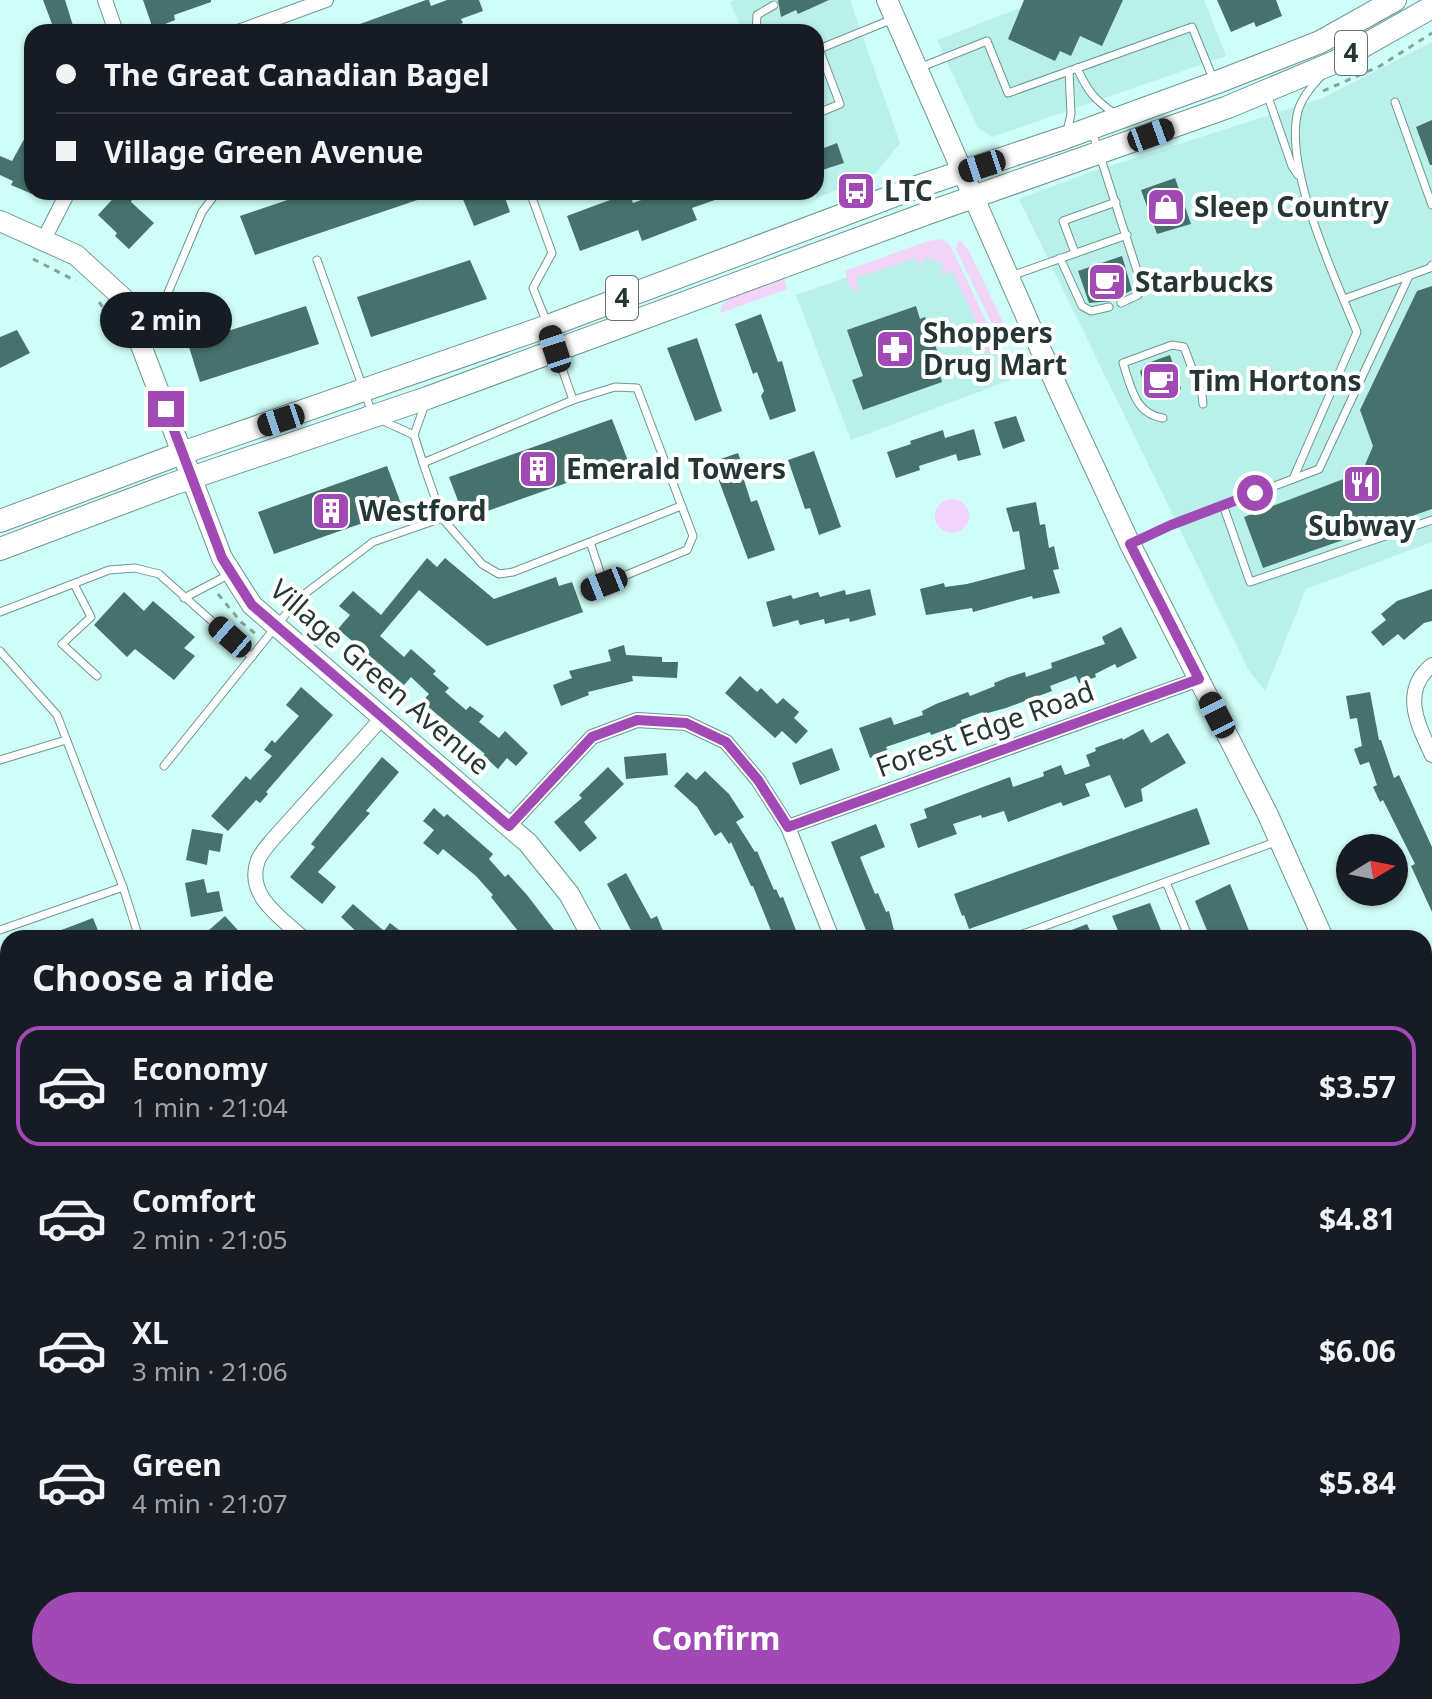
<!DOCTYPE html>
<meta charset="utf-8">
<style>
body{margin:0;font-family:"Noto Sans",sans-serif;background:#242831;color:#f1f3f6;height:100vh;display:flex;flex-direction:column;font-size:30px;white-space:nowrap}
*{box-sizing:border-box;margin:0}
p{font-size:26px;color:#9ea1a6}
.icon{flex:none;width:44px;height:44px;fill:none;stroke:currentColor;stroke-width:2;stroke-linecap:round;stroke-linejoin:round}
.map{position:relative;flex:1;overflow:hidden}
.panel{position:absolute;left:0px;top:930px;width:1432px;height:770px;display:flex;flex-direction:column;background:#171b24;border-radius:24px 24px 0 0;box-shadow:0 2px 6px #0004}
.panel>*{flex:none}
.hud{position:absolute;left:24px;top:24px;width:800px;height:176px;border-radius:24px;box-shadow:0 2px 6px #0004;display:grid;align-content:center;height:176px;padding:0 32px;background:#171b24}
.needle{width:52px;rotate:80deg}
.controls{position:absolute;left:1336px;top:834px;display:grid;gap:16px}
.controls a{display:grid;place-items:center;width:72px;height:72px;border-radius:50%;background:#171b24;box-shadow:0 2px 6px #0004;font-size:40px}
.end{position:absolute;width:36px;height:36px;margin:-18px;border:10px solid #a149b5;background:#fff;box-shadow:0 0 0 4px #fff}
.from{border-radius:50%}
.bubble{position:absolute;height:56px;border-radius:28px;background:#171b24;box-shadow:0 2px 6px #0004;font-size:26px;font-weight:700;line-height:56px;text-align:center}
.car{position:absolute;width:24px;height:48px;margin:-24px -12px;border-radius:10px;box-shadow:0 0 6px 2px #0007;background:linear-gradient(#222 24%,#8ab4d8 0 40%,#222 0 76%,#8ab4d8 0 86%,#222 0)}
.hud b{display:flex;align-items:center;gap:28px;height:76px;font-size:30px}
.hud b+b{border-top:2px solid #363941}
.hud i{width:20px;height:20px;background:#f1f3f6}
ul{padding:0;list-style:none}
li{display:flex;align-items:center;gap:24px;height:120px;margin:0 16px 12px;padding:0 16px;border:4px solid transparent;border-radius:24px}
li div{flex:1}
li b{display:block;font-size:30px}
li em{font-style:normal;font-weight:700}
li.current{border-color:#a149b5}
li>.icon{width:72px;height:72px;stroke-width:1.5}
h2{padding:0 32px;font-size:36px;line-height:96px}
.button{display:flex;gap:16px;margin-top:auto;padding:16px 32px}
.button a{flex:1;height:92px;border-radius:48px;background:#a149b5;color:#fff;font-size:32px;font-weight:700;line-height:92px;text-align:center}
.map>svg:first-child{display:block}
.built{fill:#b9f0ea}
.green{fill:#f2d4f9}
.building{fill:#47716d}
.lines{fill:none;stroke-linecap:round;stroke-linejoin:round}
.lane-casing{stroke:#6c9793;stroke-width:9}
.street-casing{stroke:#6c9793;stroke-width:16}
.secondary-casing{stroke:#6c9793;stroke-width:22}
.primary-casing{stroke:#6c9793;stroke-width:24}
.path{stroke:#82a4a0;stroke-width:3;stroke-dasharray:6 6;stroke-linecap:butt}
.lane{stroke:#fff;stroke-width:7}
.street{stroke:#fff;stroke-width:14}
.secondary{stroke:#fff;stroke-width:20}
.primary{stroke:#fff;stroke-width:22}
.route{stroke:#a149b5;stroke-width:10}
.labels{text-anchor:middle;stroke-width:8;stroke-linejoin:round;paint-order:stroke}
.shield{fill:#fff;stroke:#667372;stroke-width:2}
.shield-label{font-size:26px;font-weight:bold;fill:#253735}
.poi-label{font-size:28px;font-weight:bold;fill:#253735;stroke:#fff;text-anchor:start}
.street-label{font-size:28px;fill:#253735;stroke:#fff}
</style>
<div class="map">
<svg width="1432" height="1699" viewBox="0 0 1432 1699">
<rect width="100%" height="100%" fill="#cffdf8"/>
<g class="built">
<path d="M735,0H850L900,143L875,174L817,198L814,192L816,32H743L730,2Z"/>
<path d="M1041,0H1204L1226,56L992,137L978,128L937,40Z"/>
<path d="M1432,42V542L1306,589L1265,691L1248,669L1019,199L1085,174L1323,98Z"/>
<path d="M943,244L1010,380L851,440L796,295Z"/>
<path d="M8,1498V1692H255L257,1699H0V1509Z"/>
</g>
<g class="green">
<path d="M942,239L950,245L999,348C993,353 985,352 978,348V344L985,340L952,271L941,275L943,264L926,257L919,267L916,258L856,278L859,290H851L845,271L928,241Z"/>
<path d="M958,241H961L969,251L1010,337L1002,345L956,249Z"/>
<path d="M784,278L787,289L720,313L723,304L730,298Z"/>
<circle cx="952" cy="516" r="17"/>
<path d="M255,1692H528L530,1699H257Z"/>
</g>
<g class="building">
<path d="M43,0H65L75,32H55Z"/>
<path d="M143,0H211V2L174,15L175,20L153,29Z"/>
<path d="M426,0H429L431,6L447,0H479L483,11L461,19L463,23L437,32H338Z"/>
<path d="M778,0H829L798,14L796,10L781,17Z"/>
<path d="M1024,0H1123L1102,46L1080,36L1071,56L1060,51L1055,61L1008,39Z"/>
<path d="M1217,0H1276L1282,16L1256,27L1254,22L1231,32Z"/>
<path d="M1432,120V165H1430L1416,127Z"/>
<path d="M32,125V194L11,185L13,181L0,175V156L12,161Z"/>
<path d="M837,143L844,163L816,172V151Z"/>
<path d="M1175,178L1191,224L1157,234L1141,190Z"/>
<path d="M119,192H135L131,202L154,223L129,249L115,236L117,233L98,215Z"/>
<path d="M311,192H435V194L255,255L240,216Z"/>
<path d="M460,192H503L510,212L474,226Z"/>
<path d="M663,192L732,194L692,208L697,220L642,241L638,230L580,251L567,216L629,193L633,203Z"/>
<path d="M1122,256L1132,290L1112,301L1089,303L1078,271Z"/>
<path d="M470,260L487,299L371,337L357,297Z"/>
<path d="M1432,286V509L1263,568L1244,517L1362,472L1373,446L1360,410L1417,291Z"/>
<path d="M306,306L319,344L200,382L188,344Z"/>
<path d="M916,306L920,319L925,317L943,367L938,369L942,382L863,410L852,380L863,376L847,330Z"/>
<path d="M761,314L778,362L782,361L796,411L770,420L761,396L764,391L757,372L753,374L735,324Z"/>
<path d="M17,330L30,353L0,368V337Z"/>
<path d="M697,338L722,411L695,421L667,348Z"/>
<path d="M1170,355L1181,389L1156,397L1148,394L1140,372L1145,364Z"/>
<path d="M1016,416L1025,441L1003,449L994,422Z"/>
<path d="M612,419L628,461L465,519L449,477Z"/>
<path d="M974,429L981,455L958,461L956,454L919,466L920,470L896,478L887,452L911,444L910,441L943,430L945,438Z"/>
<path d="M814,451L841,527L819,535L810,508L805,509L788,460Z"/>
<path d="M738,453L746,475L743,477L751,502L757,500L775,550L748,559L712,462Z"/>
<path d="M387,466L403,509L274,554L258,512Z"/>
<path d="M1036,502L1040,525L1045,524L1049,548L1054,546L1059,569L1053,570L1060,593L1033,599L1032,596L973,612L972,608L926,615L920,589L944,583L945,587L967,584L1025,569L1019,531L1013,532L1006,508Z"/>
<path d="M427,558L437,567L445,558L494,599L556,577L559,586L572,582L583,612L487,646L419,590L380,636L404,657L411,649L436,671L433,674L449,688L445,692L466,710L470,706L484,716L479,722L499,738L505,731L528,753L516,766L507,758L498,769L483,755L485,754L422,702L429,694L411,677L404,685L338,629L350,615L339,606L353,591L381,615Z"/>
<path d="M870,589L876,615L850,622L849,618L825,624L824,619L800,625L798,620L773,627L766,602L791,595L793,599L818,592L820,597L845,590L846,595Z"/>
<path d="M1432,589V621L1424,623L1404,640L1398,634L1383,646L1371,632L1386,620L1381,614L1397,601Z"/>
<path d="M124,592L144,611L153,601L195,637L184,648L195,656L174,680L135,649L127,657L94,625Z"/>
<path d="M1121,627L1137,658L1117,668L1115,664L1095,674L1096,677L1079,683L1076,676L1050,686L1052,691L1006,708L984,714L983,712L961,720L962,724L931,735L930,732L886,747L888,751L870,758L859,728L891,717L894,725L923,715L922,711L936,704L968,692L970,696L995,686L994,683L1009,677L1025,672L1026,677L1052,668L1051,663L1105,644L1102,637Z"/>
<path d="M624,645L626,655L662,657V662H678L677,678L632,676L633,681L588,692L589,695L561,706L553,685L572,678L569,671L611,661L608,650Z"/>
<path d="M740,676L757,692L761,688L777,704L783,698L799,712L794,718L808,731L796,744L782,731L775,738L725,693Z"/>
<path d="M301,687L333,715L266,792L268,794L260,803L256,800L228,831L211,816L246,776L250,780L272,756L264,750L272,740L275,743L299,716L286,705Z"/>
<path d="M1370,692L1379,740H1381L1394,778L1399,775L1432,847V912L1411,866L1415,864L1383,800L1380,802L1373,787L1377,785L1369,762L1360,765L1354,749L1362,746L1357,718L1350,719L1346,696Z"/>
<path d="M1143,729L1151,743L1168,733L1186,763L1141,789L1143,801L1125,808L1110,775L1085,784L1090,796L1063,806L1061,802L1008,822L1004,811L982,818L981,815L953,824L957,834L918,848L910,824L927,818L924,809L1010,777L1013,787L1044,776L1043,772L1061,765L1065,775L1090,766L1086,755L1096,751L1095,748L1122,738L1123,740Z"/>
<path d="M832,748L840,770L800,785L792,763Z"/>
<path d="M666,753L668,775L626,779L624,757Z"/>
<path d="M382,757L399,772L366,811L370,813L318,872L336,887L322,904L290,877L315,847L311,844Z"/>
<path d="M608,767L624,784L584,822L597,838L580,852L554,822L582,798L579,795Z"/>
<path d="M705,771L729,794L744,817L736,822L755,852L757,851L774,890L776,889L780,898L783,897L799,938H774L753,886H751L731,842L729,844L721,832L715,836L697,807L674,786L687,772L696,780Z"/>
<path d="M434,808L444,817L447,814L493,854L489,859L505,877L508,874L527,895L560,938H532L529,931L522,936L491,897L493,895L476,876L443,849L438,855L423,843L434,830L423,821Z"/>
<path d="M1197,808L1210,844L969,929L964,915L962,916L954,894Z"/>
<path d="M876,824L885,847L860,857L875,894L878,893L886,912L889,911L896,938H869L831,842Z"/>
<path d="M192,829L223,834L220,852L209,850L207,865L186,860Z"/>
<path d="M626,873L651,919L657,916L666,938H635L607,884Z"/>
<path d="M204,879L207,893L219,891L223,911L191,917L185,883Z"/>
<path d="M1230,884L1252,938H1210L1195,901Z"/>
<path d="M1150,903L1164,938H1121L1112,916Z"/>
<path d="M353,904L384,931L390,923L409,938H363L341,917Z"/>
<path d="M225,916L245,938H200Z"/>
<path d="M93,918L101,938H43V937Z"/>
<path d="M1087,924L1093,938H1054V937Z"/>
</g>
<g class="lines">
<defs>
<g id="lane">
<path d="M756,32L757,15L774,5"/>
<path d="M919,68L987,41L1008,93L1192,27L1214,81"/>
<path d="M1077,68C1088,92 1094,99 1115,114"/>
<path d="M1267,94L1292,166L1298,175"/>
<path d="M1395,102L1432,205"/>
<path d="M816,114L840,104L819,49L893,19"/>
<path d="M1092,131L1141,283L1138,295L1121,303"/>
<path d="M1067,132L1071,114L1069,71"/>
<path d="M530,192L552,253L533,288L547,323"/>
<path d="M1075,253L1063,221L1116,202"/>
<path d="M1060,258L1082,306L1091,311L1109,307"/>
<path d="M317,260L372,413"/>
<path d="M1011,276L1127,235"/>
<path d="M1344,299L1430,268L1432,265"/>
<path d="M138,330L153,324L159,314L202,212L217,192"/>
<path d="M557,354L573,400L615,387L637,388L693,536L687,550L585,592"/>
<path d="M425,404L414,435L423,463L573,400"/>
<path d="M1163,418C1135,414 1131,387 1123,363L1172,345L1184,347L1202,395L1203,404"/>
<path d="M381,420L414,435"/>
<path d="M1293,479L1319,469L1409,276"/>
<path d="M1223,505L1250,582L1432,520"/>
<path d="M442,518L482,564L499,574L513,572L590,542L604,584"/>
<path d="M590,542L681,506"/>
<path d="M1134,543L1171,525L1293,479L1357,332C1335,278 1283,167 1298,111C1302,97 1312,86 1322,75"/>
<path d="M74,584L91,617L62,644L97,676"/>
<path d="M184,598L230,574"/>
<path d="M0,612L109,570L135,568L159,574L252,657"/>
<path d="M0,651L57,715L123,887"/>
<path d="M0,760L66,740"/>
<path d="M164,766L298,599L373,542L442,518L423,463"/>
<path d="M1166,882L1189,938"/>
<path d="M0,930L123,887L139,938"/>
<path d="M1012,938L1278,841"/>
<path d="M0,1048L8,1045"/>
<path d="M1424,1175L1432,1172"/>
</g>
<g id="street">
<path d="M105,0L116,32"/>
<path d="M238,32L326,0"/>
<path d="M43,241L68,192"/>
<path d="M1432,665C1400,691 1418,725 1432,755"/>
<path d="M509,826L592,737L637,720L686,723L726,742L758,780L788,827L832,938"/>
<path d="M788,827L1199,679"/>
<path d="M303,938C281,917 245,896 258,860C261,853 268,845 273,839L382,718"/>
<path d="M0,1198L8,1195"/>
<path d="M0,1476L8,1466"/>
<path d="M1214,1692L1216,1699"/>
<path d="M728,1699L742,1692"/>
</g>
<g id="secondary">
<path d="M887,0L1058,389L1130,544L1268,815L1323,938"/>
<path d="M0,221L76,255L123,298L222,558L252,605L528,843L569,894L593,938"/>
<path d="M1424,1217L1432,1243"/>
<path d="M893,1692L899,1699"/>
</g>
<g id="primary">
<path d="M0,521L182,453L548,326L917,187L1064,138L1215,83L1320,42L1395,0"/>
<path d="M0,549L170,485L427,398L928,213L1228,107L1335,62L1432,7"/>
</g>
</defs>
<use href="#lane" class="lane-casing"/>
<use href="#street" class="street-casing"/>
<use href="#secondary" class="secondary-casing"/>
<use href="#primary" class="primary-casing"/>
<g class="path">
<path d="M1323,91L1380,66L1432,33"/>
<path d="M33,259L76,281"/>
<path d="M99,302L111,318"/>
<path d="M218,594L241,622L257,635"/>
<path d="M6,1493L8,1494"/>
<path d="M0,1557L8,1563"/>
<path d="M450,1699L453,1692"/>
</g>
<use href="#lane" class="lane"/>
<use href="#street" class="street"/>
<use href="#secondary" class="secondary"/>
<use href="#primary" class="primary"/>
</g>
<g class="lines">
<path class="route" d="M166,409L222,558L252,605L509,826L592,737L637,720L686,723L726,742L758,780L788,827L1199,679L1130,544L1171,525L1255,493"/>
</g>
<defs>
<symbol id="bus-square" viewBox="-11 -11 22 22"><rect x="-9" y="-9" width="18" height="18" rx="4" fill="#a149b5" stroke="#fff"/><path d="M-5-6H5V4H4V6H2V4H-2V6H-4V4H-5ZM-3.5-4V0h7V-4ZM-3.5 1.2v1.5H-2V1.2ZM2 1.2v1.5H3.5V1.2Z" fill="#fff"/></symbol>
<symbol id="shop-square" viewBox="-11 -11 22 22"><rect x="-9" y="-9" width="18" height="18" rx="4" fill="#a149b5" stroke="#fff"/><path d="M-5-2.5h2.3a2.7 3.5 0 0 1 5.4 0H5L5.5 6h-11ZM-1.5-2.5h3a1.5 2.3 0 0 0-3 0Z" fill="#fff"/></symbol>
<symbol id="cafe-square" viewBox="-11 -11 22 22"><rect x="-9" y="-9" width="18" height="18" rx="4" fill="#a149b5" stroke="#fff"/><path d="M-5.5-4.5H6V0H3Q3 3.5 0 3.5H-2.5Q-5.5 3.5-5.5 0ZM3-3.2v2h1.7v-2ZM-6 4.5H4V6H-6Z" fill="#fff"/></symbol>
<symbol id="pharmacy-square" viewBox="-11 -11 22 22"><rect x="-9" y="-9" width="18" height="18" rx="4" fill="#a149b5" stroke="#fff"/><path d="M-2-6h4v4h4v4h-4v4h-4v-4h-4v-4h4Z" fill="#fff"/></symbol>
<symbol id="building-square" viewBox="-11 -11 22 22"><rect x="-9" y="-9" width="18" height="18" rx="4" fill="#a149b5" stroke="#fff"/><path d="M-4-6H4V6H1V3H-1V6H-4ZM-2.5-4.3h1.7v1.8h-1.7ZM.8-4.3h1.7v1.8H.8ZM-2.5-1h1.7V.8h-1.7ZM.8-1h1.7V.8H.8Z" fill="#fff"/></symbol>
<symbol id="restaurant-square" viewBox="-11 -11 22 22"><rect x="-9" y="-9" width="18" height="18" rx="4" fill="#a149b5" stroke="#fff"/><path d="M-5-6h1v4h1v-4h1v4h1v-4h1v5L-1.5 .5V6h-2V.5L-5-1ZM5-6V6H3V1.5H1.5Q1.5-4 5-6Z" fill="#fff"/></symbol>
</defs>
<g fill-rule="evenodd">
<use href="#bus-square" x="834" y="169" width="44" height="44"/>
<use href="#shop-square" x="1144" y="185" width="44" height="44"/>
<use href="#cafe-square" x="1085" y="260" width="44" height="44"/>
<use href="#pharmacy-square" x="873" y="327" width="44" height="44"/>
<use href="#cafe-square" x="1139" y="359" width="44" height="44"/>
<use href="#building-square" x="516" y="447" width="44" height="44"/>
<use href="#restaurant-square" x="1340" y="462" width="44" height="44"/>
<use href="#building-square" x="309" y="489" width="44" height="44"/>
</g>
<g class="labels">
<g class="shield">
<rect x="1335" y="31" width="32" height="44" rx="6"/>
<rect x="606" y="276" width="32" height="44" rx="6"/>
</g>
<g class="shield-label">
<text x="1351" y="62">4</text>
<text x="622" y="307">4</text>
</g>
<g class="poi-label">
<text x="884" y="201">LTC</text>
<text x="1194" y="217">Sleep Country</text>
<text x="1135" y="292">Starbucks</text>
<text x="923" y="343">Shoppers<tspan x="923" dy="32">Drug Mart</tspan></text>
<text x="1189" y="391">Tim Hortons</text>
<text x="566" y="479">Emerald Towers</text>
<text x="359" y="521">Westford</text>
<text x="1362" y="536" text-anchor="middle">Subway</text>
</g>
<g class="street-label">
<text transform="translate(380 677) rotate(41)" y="10">Village Green Avenue</text>
<text transform="translate(985 729) rotate(-20)" y="10">Forest Edge Road</text>
</g>
</g>
</svg>
<div class="controls">
<a><svg class="needle" viewBox="-14 -14 28 28"><path d="M0-13l5 13h-10z" fill="#e53935"/><path d="M0 13l5-13h-10z" fill="#9ea1a6"/></svg></a>
</div>
<i class="end from" style="left:1255px;top:493px"></i>
<i class="end" style="left:166px;top:409px"></i>
<div class="bubble" style="left:100px;top:292px;width:132px">2 min</div>
<i class="car" style="left:1151px;top:135px;rotate:70deg"></i>
<i class="car" style="left:982px;top:166px;rotate:252deg"></i>
<i class="car" style="left:555px;top:349px;rotate:342deg"></i>
<i class="car" style="left:281px;top:420px;rotate:252deg"></i>
<i class="car" style="left:604px;top:584px;rotate:248deg"></i>
<i class="car" style="left:230px;top:637px;rotate:311deg"></i>
<i class="car" style="left:1217px;top:715px;rotate:333deg"></i>
<div class="hud">
<b><i class="from"></i>The Great Canadian Bagel</b>
<b><i></i>Village Green Avenue</b>
</div>
<section class="panel">
<h2>Choose a ride</h2>
<ul>
<li class="current"><svg class="icon" aria-label="car" viewBox="0 0 24 24"><path d="M5 17H2v-5l4-1 3-4h7l3 4 3 1v5h-3M9 17h6M6 11h13"/><circle cx="7" cy="17" r="2"/><circle cx="17" cy="17" r="2"/></svg><div><b>Economy</b><p>1 min · 21:04</p></div><em>$3.57</em></li>
<li><svg class="icon" aria-label="car" viewBox="0 0 24 24"><path d="M5 17H2v-5l4-1 3-4h7l3 4 3 1v5h-3M9 17h6M6 11h13"/><circle cx="7" cy="17" r="2"/><circle cx="17" cy="17" r="2"/></svg><div><b>Comfort</b><p>2 min · 21:05</p></div><em>$4.81</em></li>
<li><svg class="icon" aria-label="car" viewBox="0 0 24 24"><path d="M5 17H2v-5l4-1 3-4h7l3 4 3 1v5h-3M9 17h6M6 11h13"/><circle cx="7" cy="17" r="2"/><circle cx="17" cy="17" r="2"/></svg><div><b>XL</b><p>3 min · 21:06</p></div><em>$6.06</em></li>
<li><svg class="icon" aria-label="car" viewBox="0 0 24 24"><path d="M5 17H2v-5l4-1 3-4h7l3 4 3 1v5h-3M9 17h6M6 11h13"/><circle cx="7" cy="17" r="2"/><circle cx="17" cy="17" r="2"/></svg><div><b>Green</b><p>4 min · 21:07</p></div><em>$5.84</em></li>
</ul>
<div class="button"><a>Confirm</a></div>
</section>
</div>
